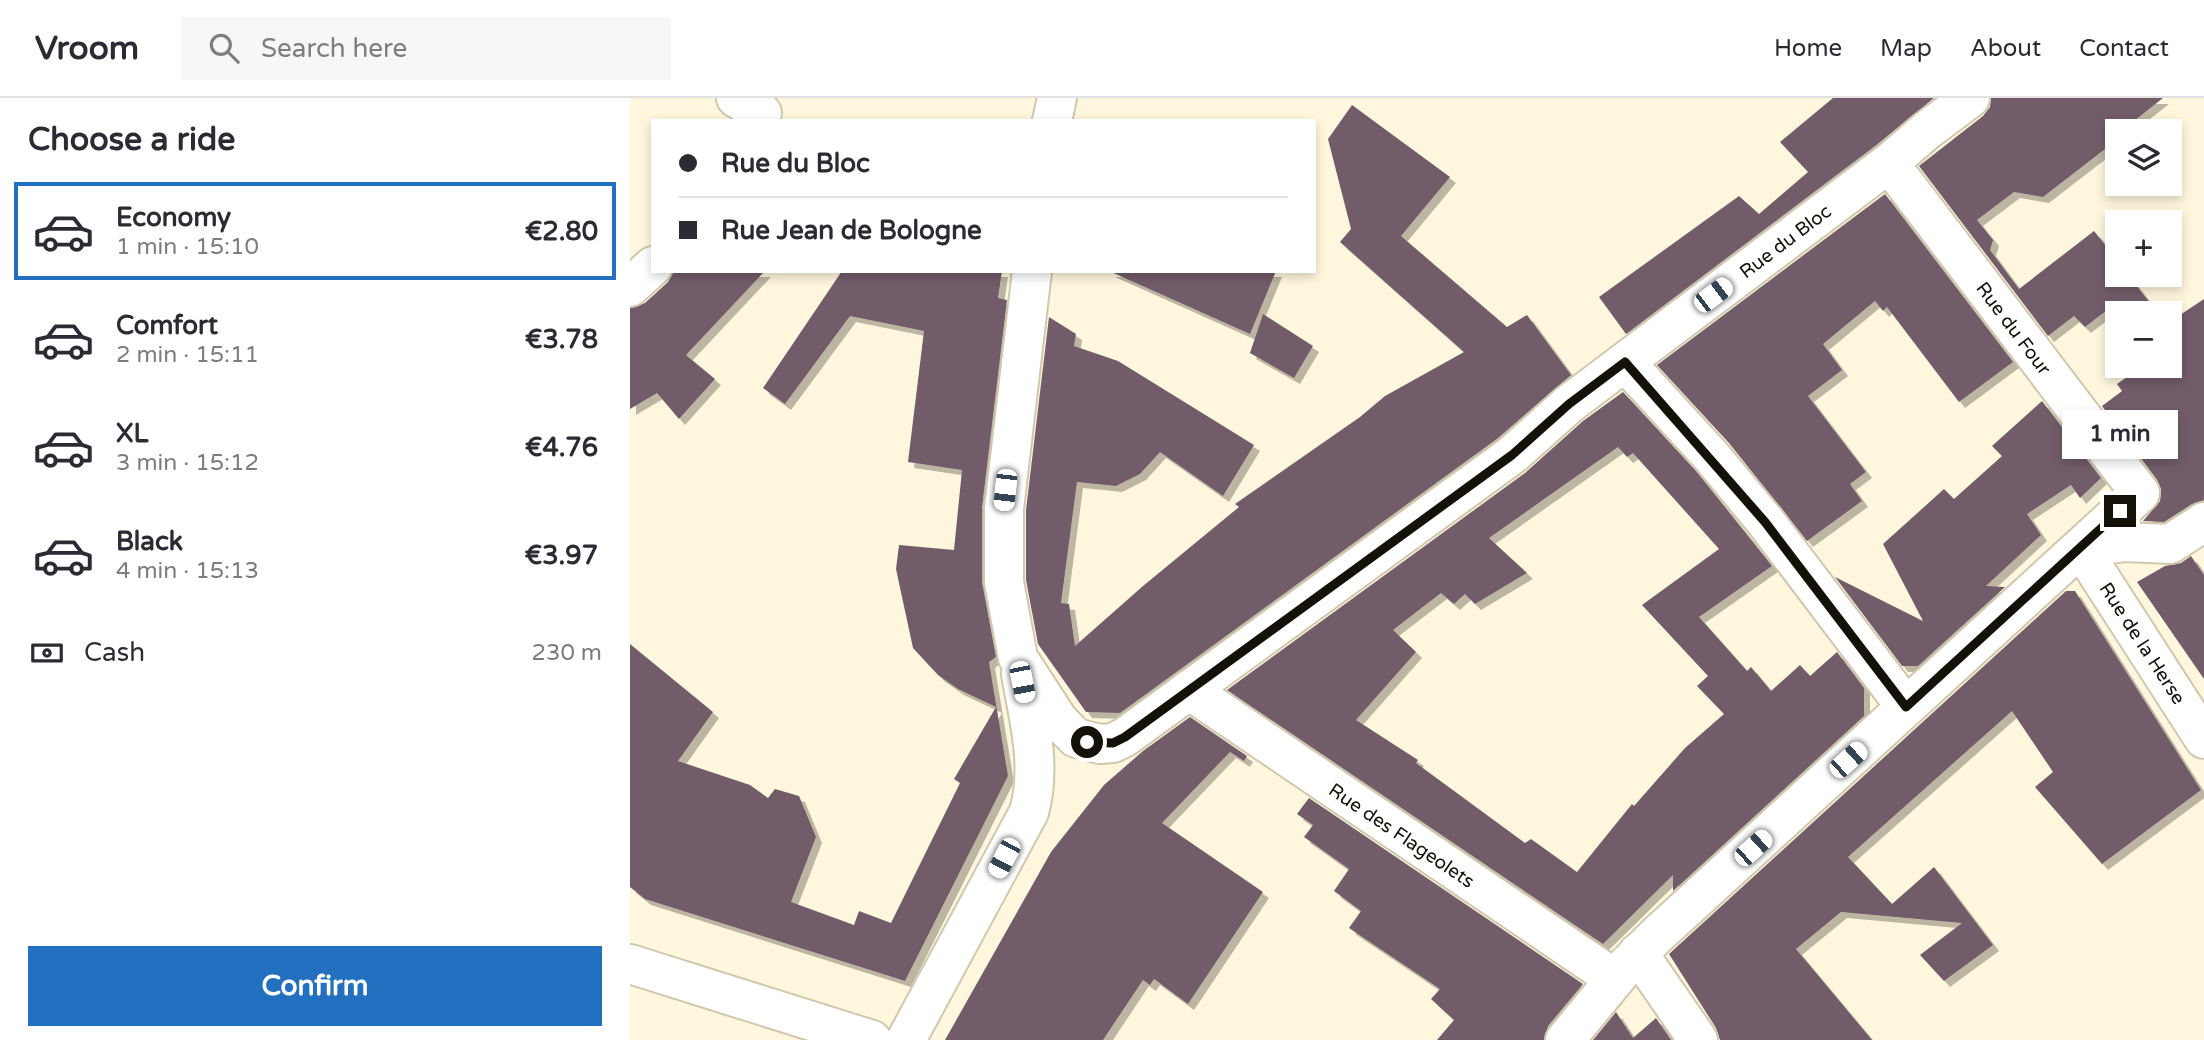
<!DOCTYPE html>
<meta charset="utf-8">
<style>
body{margin:0;font-family:"Varela Round",sans-serif;background:#f7f7f7;color:#2b2b33;height:100vh;display:flex;flex-direction:column;font-size:26px;white-space:nowrap}
*{box-sizing:border-box;margin:0}
p{font-size:23px;color:#7c7c81}
.icon{flex:none;width:38px;height:38px;fill:none;stroke:currentColor;stroke-width:2;stroke-linecap:round;stroke-linejoin:round}
.map{position:relative;flex:1;overflow:hidden}
.side{display:flex;flex-direction:column;background:#fff;width:630px}
.side>*{flex:none}
.top-card{position:absolute;left:21px;top:21px;width:665px;height:154px;border-radius:0px;box-shadow:0 4px 10px #0003;display:grid;align-content:center;height:154px;padding:0 28px;background:#fff}
.buttons{position:absolute;left:1475px;top:21px;display:grid;gap:14px}
.buttons a{display:grid;place-items:center;width:77px;height:77px;border-radius:0px;background:#fff;box-shadow:0 4px 10px #0003;font-size:35px}
.end{position:absolute;width:32px;height:32px;margin:-16px;border:9px solid #131108;background:#fff;box-shadow:0 0 0 4px #fff}
.from{border-radius:50%}
.bubble{position:absolute;height:49px;border-radius:0px;background:#fff;box-shadow:0 4px 10px #0003;font-size:23px;font-weight:700;line-height:49px;text-align:center}
.car{position:absolute;width:21px;height:42px;margin:-21px -10px;border-radius:9px;box-shadow:0 0 5px 2px #0007;background:linear-gradient(#fff 24%,#345 0 40%,#fff 0 76%,#345 0 86%,#fff 0)}
.top-card b{display:flex;align-items:center;gap:24px;height:66px;font-size:26px}
.top-card b+b{border-top:2px solid #e1e1e2}
.top-card i{width:18px;height:18px;background:#2b2b33}
ul{padding:0;list-style:none}
li{display:flex;align-items:center;gap:21px;height:98px;margin:0 14px 10px;padding:0 14px;border:4px solid transparent;border-radius:0px}
li div{flex:1}
li b{display:block;font-size:26px}
li em{font-style:normal;font-weight:700}
li.on{border-color:#2370c0}
li>.icon{width:63px;height:63px;stroke-width:1.5}
h2{padding:0 28px;font-size:32px;line-height:84px}
.pay{display:flex;align-items:center;gap:18px;height:77px;padding:0 28px;font-size:26px}
.pay p{margin-inline-start:auto}
.primary-button{display:flex;gap:14px;margin-top:auto;padding:14px 28px}
.primary-button a{flex:1;height:80px;border-radius:0px;background:#2370c0;color:#fff;font-size:28px;font-weight:700;line-height:80px;text-align:center}
header{display:flex;align-items:center;gap:42px;box-sizing:border-box;height:98px;padding:0 35px;background:#fff;border-bottom:2px solid #e1e1e2}
header strong{font-size:33px}
nav{display:flex;gap:38px;margin-inline-start:auto;font-size:24px}
.search{width:490px;height:63px;background:#f7f7f7;display:flex;align-items:center;gap:18px;box-sizing:border-box;padding:0 24px;border-radius:0px;color:#7c7c81;font-size:26px}
main{display:flex;flex:1;min-height:0}
.map>svg:first-child{display:block}
.building{fill:#725c6a;fill-rule:evenodd;filter:url(#shadow)}
.lines{fill:none;stroke-linecap:round;stroke-linejoin:round}
.minor-casing{stroke:#d0c8ae;stroke-width:42}
.minor{stroke:#fff;stroke-width:38}
.route{stroke:#131108;stroke-width:9}
.labels{text-anchor:middle;stroke-width:5;stroke-linejoin:round;paint-order:stroke}
.street-label{font-size:19px;fill:#131108;stroke:#fff}
</style>
<header>
<strong>Vroom</strong>
<div class="search"><svg class="icon" aria-label="search" viewBox="0 0 24 24"><circle cx="10" cy="10" r="6"/><path d="M15 15l6 6"/></svg>Search here</div>
<nav><a>Home</a><a>Map</a><a>About</a><a>Contact</a></nav>
</header>
<main>
<section class="side">
<h2>Choose a ride</h2>
<ul>
<li class="on"><svg class="icon" aria-label="car" viewBox="0 0 24 24"><path d="M5 17H2v-5l4-1 3-4h7l3 4 3 1v5h-3M9 17h6M6 11h13"/><circle cx="7" cy="17" r="2"/><circle cx="17" cy="17" r="2"/></svg><div><b>Economy</b><p>1 min · 15:10</p></div><em>€2.80</em></li>
<li><svg class="icon" aria-label="car" viewBox="0 0 24 24"><path d="M5 17H2v-5l4-1 3-4h7l3 4 3 1v5h-3M9 17h6M6 11h13"/><circle cx="7" cy="17" r="2"/><circle cx="17" cy="17" r="2"/></svg><div><b>Comfort</b><p>2 min · 15:11</p></div><em>€3.78</em></li>
<li><svg class="icon" aria-label="car" viewBox="0 0 24 24"><path d="M5 17H2v-5l4-1 3-4h7l3 4 3 1v5h-3M9 17h6M6 11h13"/><circle cx="7" cy="17" r="2"/><circle cx="17" cy="17" r="2"/></svg><div><b>XL</b><p>3 min · 15:12</p></div><em>€4.76</em></li>
<li><svg class="icon" aria-label="car" viewBox="0 0 24 24"><path d="M5 17H2v-5l4-1 3-4h7l3 4 3 1v5h-3M9 17h6M6 11h13"/><circle cx="7" cy="17" r="2"/><circle cx="17" cy="17" r="2"/></svg><div><b>Black</b><p>4 min · 15:13</p></div><em>€3.97</em></li>
</ul>
<div class="pay"><svg class="icon" aria-label="cash" viewBox="0 0 24 24"><path d="M3 7h18v10H3z"/><circle cx="12" cy="12" r="2"/></svg>Cash<p>230 m</p></div>
<div class="primary-button"><a>Confirm</a></div>
</section>
<div class="map">
<svg width="1574" height="942" viewBox="0 0 1574 942">
<defs>
<filter id="shadow"><feDropShadow dx="6" dy="6" stdDeviation="0" flood-color="#0004"/></filter>
</defs>
<rect width="100%" height="100%" fill="#fff7dd"/>
<g class="building">
<path d="M1203,0H1304L1245,48L996,236L969,199L1109,98L1129,116L1178,74L1150,44Z"/>
<path d="M1361,0H1533L1499,27L1501,30L1497,33H1488V41L1413,99L1384,94L1347,122L1363,142L1360,152L1389,191L1464,133L1488,163V177H1498L1528,215H1488V217L1481,209L1455,229L1444,218L1418,238L1289,68L1353,18L1360,9Z"/>
<path d="M722,7L820,79L771,138L877,229L897,217L941,277L868,340L490,615L456,614L408,546L396,482V412L419,219L446,236L444,248L488,263L624,347L593,398L530,354L510,376L486,388L447,384L431,505L439,506L445,548L513,488L609,409L605,406L730,319L755,298L834,254L710,144L721,131L698,41Z"/>
<path d="M1255,96L1383,264L1329,304L1257,209L1253,213L1245,203L1193,246L1212,272L1178,298L1236,374L1220,386L1232,403L1177,443L1099,345L1027,267Z"/>
<path d="M44,173H135L56,257L85,281L49,321L27,295L0,311V210L15,205L38,184Z"/>
<path d="M212,173H372L368,200L377,202L352,409V484L366,559L359,564L378,678L275,883L15,801L0,789V546L83,614L48,663L120,687L138,700L145,691L169,698L186,739L161,804L224,827L229,813L261,825L330,685L324,681L366,609L328,591L308,577L283,550L266,471L269,447L324,452L332,372L278,364L294,233L220,218L155,306L133,290Z"/>
<path d="M479,173H646L620,236Z"/>
<path d="M1574,201V402L1562,406L1534,424L1513,423L1530,403L1531,391L1527,382L1472,308L1492,293L1487,286L1513,268H1540V215H1533L1541,210L1547,219Z"/>
<path d="M633,216L683,248L664,280L620,255Z"/>
<path d="M993,294L1066,373L1142,468L1069,519L1117,573L1121,569L1141,593L1170,567L1180,578L1207,554L1234,590V618L1043,793V777L973,846L597,592L895,375L953,323ZM988,349L997,359L1003,355L1089,451L1012,507L1078,578L1067,588L1094,616L1055,650L1004,708L1002,706L947,774L901,741L895,745L786,665L788,662L726,622L786,554L763,532L811,495L824,506L835,496L845,506L897,475L859,440Z"/>
<path d="M1412,303L1471,380L1450,400L1441,387L1397,416L1411,437L1356,488L1375,489L1288,568H1272L1205,479L1293,523L1253,446L1314,391L1324,401L1372,358L1362,348Z"/>
<path d="M1561,458L1574,477V581L1507,484L1535,468L1551,465Z"/>
<path d="M1436,493H1445L1571,692L1472,766L1405,689L1423,674L1382,613L1218,759L1262,806L1304,769L1363,847L1314,883L1290,857L1332,825L1211,814L1166,851L1242,942H1090L1086,930L1039,856Z"/>
<path d="M560,619L617,658L614,663L600,654L532,725L633,794L558,906L524,881L520,887L513,882L473,942H315L421,754L474,687L513,653Z"/>
<path d="M679,700L953,886L918,928L914,942H807L824,922L801,901L810,891L719,830L731,813L704,793L719,771L674,739L683,727L667,716Z"/>
<path d="M986,914L1003,940L1026,920L1041,942H963Z"/>
</g>
<g class="lines">
<defs>
<g id="minor">
<path d="M106,0L132,15"/>
<path d="M422,23L427,0"/>
<path d="M402,173L374,411V484L388,560L429,623L446,640L470,646L483,645L495,639L882,357L939,306L1259,65L1296,33L1340,0"/>
<path d="M0,189L23,168"/>
<path d="M995,264L1082,359L1135,423L1276,609"/>
<path d="M1574,424L1540,446L1495,444L1451,450L1574,641"/>
<path d="M559,592L985,881"/>
<path d="M1008,855L1068,942"/>
<path d="M0,866L242,942"/>
<path d="M276,942L399,714C412,668 399,622 391,576"/>
<path d="M935,942L996,868L1027,837L1510,395L1259,65"/>
</g>
</defs>
<use href="#minor" class="minor-casing"/>
<use href="#minor" class="minor"/>
</g>
<g class="lines">
<path class="route" d="M457,644L483,645L495,639L882,357L939,306L995,264L1135,424L1276,609L1490,413"/>
</g>
<g class="labels">
<g class="street-label">
<text transform="translate(1155 143) rotate(-37)" y="7">Rue du Bloc</text>
<text transform="translate(1384 230) rotate(53)" y="7">Rue du Four</text>
<text transform="translate(1513 545) rotate(57)" y="7">Rue de la Herse</text>
<text transform="translate(772 737) rotate(34)" y="7">Rue des Flageolets</text>
</g>
</g>
</svg>
<div class="buttons">
<a><svg class="icon" aria-label="layers" viewBox="0 0 24 24"><path d="M12 4l9 5-9 5-9-5zM3 14l9 5 9-5"/></svg></a>
<a>+</a>
<a>−</a>
</div>
<i class="end from" style="left:457px;top:644px"></i>
<i class="end" style="left:1490px;top:413px"></i>
<div class="bubble" style="left:1432px;top:312px;width:116px">1 min</div>
<i class="car" style="left:1083px;top:197px;rotate:53deg"></i>
<i class="car" style="left:375px;top:392px;rotate:186deg"></i>
<i class="car" style="left:392px;top:584px;rotate:169deg"></i>
<i class="car" style="left:1218px;top:662px;rotate:48deg"></i>
<i class="car" style="left:1123px;top:750px;rotate:48deg"></i>
<i class="car" style="left:374px;top:760px;rotate:208deg"></i>
<div class="top-card">
<b><i class="from"></i>Rue du Bloc</b>
<b><i></i>Rue Jean de Bologne</b>
</div>
</div>
</main>
